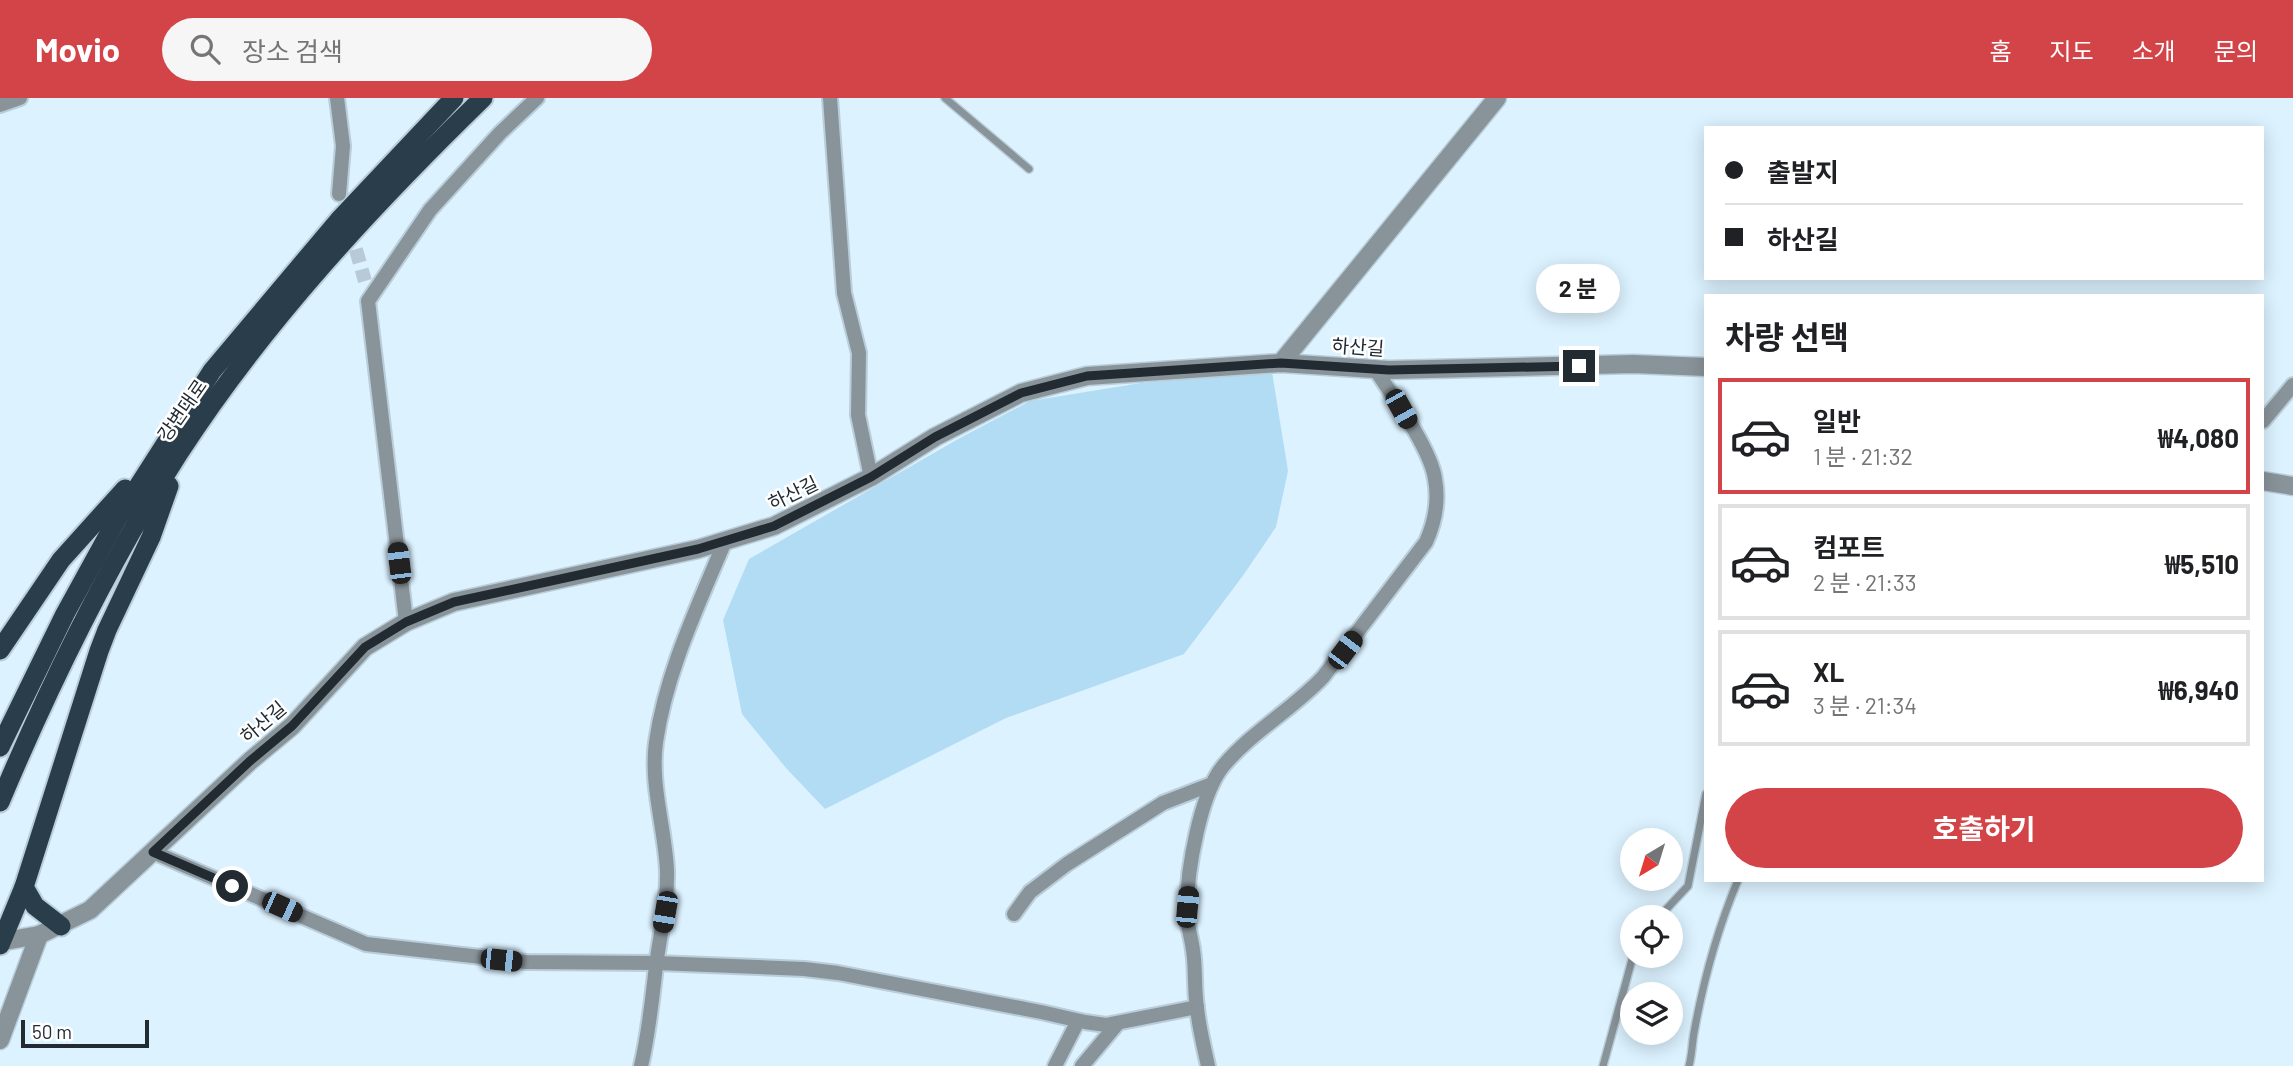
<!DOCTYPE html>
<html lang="ko">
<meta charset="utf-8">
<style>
body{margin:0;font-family:Barlow,"Noto Sans KR",sans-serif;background:#f6f6f6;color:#202124;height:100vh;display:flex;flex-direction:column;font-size:26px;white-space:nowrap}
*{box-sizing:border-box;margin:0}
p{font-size:23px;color:#757577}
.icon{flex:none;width:38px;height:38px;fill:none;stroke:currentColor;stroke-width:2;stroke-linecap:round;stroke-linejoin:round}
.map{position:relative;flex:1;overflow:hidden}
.drawer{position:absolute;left:1704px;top:196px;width:560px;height:588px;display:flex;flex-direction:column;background:#fff;border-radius:0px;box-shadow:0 4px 18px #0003}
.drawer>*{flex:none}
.top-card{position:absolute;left:1704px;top:28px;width:560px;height:154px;border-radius:0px;box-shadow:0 4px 18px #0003;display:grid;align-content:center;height:154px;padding:0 21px;background:#fff}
.needle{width:46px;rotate:218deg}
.fabs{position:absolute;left:1620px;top:730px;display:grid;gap:14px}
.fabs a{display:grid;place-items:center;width:63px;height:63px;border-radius:50%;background:#fff;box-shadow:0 4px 18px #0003;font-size:35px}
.scale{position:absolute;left:21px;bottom:18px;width:128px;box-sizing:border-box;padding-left:7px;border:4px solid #212b31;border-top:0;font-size:19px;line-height:24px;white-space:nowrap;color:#212b31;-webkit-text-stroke:5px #fff;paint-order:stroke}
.end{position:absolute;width:32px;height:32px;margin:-16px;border:9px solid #212b31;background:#fff;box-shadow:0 0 0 4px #fff}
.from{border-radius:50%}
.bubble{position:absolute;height:49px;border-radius:24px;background:#fff;box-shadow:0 4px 18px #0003;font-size:23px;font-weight:700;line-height:49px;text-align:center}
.car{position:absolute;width:21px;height:42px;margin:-21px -10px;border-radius:9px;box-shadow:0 0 5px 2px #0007;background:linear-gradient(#222 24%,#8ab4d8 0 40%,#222 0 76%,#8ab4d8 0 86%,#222 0)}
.top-card b{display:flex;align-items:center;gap:24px;height:66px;font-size:26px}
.top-card b+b{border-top:2px solid #e0e0e0}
.top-card i{width:18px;height:18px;background:#202124}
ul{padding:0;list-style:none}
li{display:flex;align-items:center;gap:21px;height:116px;margin:0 14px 10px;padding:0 7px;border:4px solid #e0e0e0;border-radius:0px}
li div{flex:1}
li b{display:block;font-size:26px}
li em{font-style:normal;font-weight:700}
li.current{border-color:#d34449}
li>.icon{width:63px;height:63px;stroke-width:1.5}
h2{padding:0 21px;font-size:32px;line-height:84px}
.button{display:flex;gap:14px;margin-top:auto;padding:14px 21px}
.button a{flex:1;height:80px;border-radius:42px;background:#d34449;color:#fff;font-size:28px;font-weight:700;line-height:80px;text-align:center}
header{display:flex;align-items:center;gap:42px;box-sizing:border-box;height:98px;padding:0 35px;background:#d34449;color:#fff}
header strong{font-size:33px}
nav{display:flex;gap:38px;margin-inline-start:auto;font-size:24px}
.search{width:490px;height:63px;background:#f6f6f6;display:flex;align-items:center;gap:18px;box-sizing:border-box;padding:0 24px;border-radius:38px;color:#757577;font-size:26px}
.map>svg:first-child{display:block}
.green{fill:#b1dcf4}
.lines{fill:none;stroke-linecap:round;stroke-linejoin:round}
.minor-tunnel{stroke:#b7cad6;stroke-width:14;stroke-dasharray:14 7;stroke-linecap:butt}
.service-casing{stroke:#baceda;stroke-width:10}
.minor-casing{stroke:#baceda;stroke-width:18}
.tertiary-casing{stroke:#baceda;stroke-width:21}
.trunk-casing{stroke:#baceda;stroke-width:23}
.service{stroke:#89949a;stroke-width:7}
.minor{stroke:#89949a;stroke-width:14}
.tertiary{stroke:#89949a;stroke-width:18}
.trunk{stroke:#293e4a;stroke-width:19}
.route{stroke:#212b31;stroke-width:9}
.labels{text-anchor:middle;stroke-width:5;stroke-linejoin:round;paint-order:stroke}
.street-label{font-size:19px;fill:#212b31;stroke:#fff}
</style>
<header>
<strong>Movio</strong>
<div class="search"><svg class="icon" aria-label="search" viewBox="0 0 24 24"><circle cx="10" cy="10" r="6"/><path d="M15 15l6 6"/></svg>장소 검색</div>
<nav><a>홈</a><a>지도</a><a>소개</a><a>문의</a></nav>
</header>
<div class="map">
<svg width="2293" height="968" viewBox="0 0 2293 968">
<rect width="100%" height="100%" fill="#dcf2ff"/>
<path class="green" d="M1272,274L1288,373L1276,429L1242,479L1184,556L1006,620L825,711L786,670L742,616L723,522L749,461L960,340L1030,303L1141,285Z"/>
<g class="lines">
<path class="minor-tunnel" d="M350,131L365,183"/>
<defs>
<g id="service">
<path d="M945,0L1029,71"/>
<path d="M1659,819L1688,788L1706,696"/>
<path d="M1603,968L1633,858"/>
<path d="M1689,968C1692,957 1692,946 1694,935C1703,884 1718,830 1738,782"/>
</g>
<g id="minor">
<path d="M337,0L343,48L339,96"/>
<path d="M830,0L844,195L859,255L858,317L871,379"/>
<path d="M0,7L20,0"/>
<path d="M2263,323L2293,287"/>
<path d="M406,524L368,203L430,112L500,35L537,0"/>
<path d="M153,754L366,846L526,864L657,865L804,871L838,875L1041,914L1085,924L1106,927L1197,909"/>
<path d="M1014,816L1030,794L1067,766L1163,705L1212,686"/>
<path d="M641,968C649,935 652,901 656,868C660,836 668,805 667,772C665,731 650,686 656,644C666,574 698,508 725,443"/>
<path d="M1055,968L1078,923"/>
<path d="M1082,968L1118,925"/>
<path d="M1208,968C1204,949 1199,930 1197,910C1194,891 1196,871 1193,852C1191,837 1186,825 1187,810C1187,773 1200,695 1224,667C1253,633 1293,611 1323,579L1426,444C1435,424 1439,403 1435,381C1431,351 1392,297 1375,271"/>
</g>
<g id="tertiary">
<path d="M1281,265L1497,0"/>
<path d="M2263,383L2293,388"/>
<path d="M0,844L39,837L90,812L250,663L292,628L365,549L406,524L454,504L698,451L774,428L871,379L935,339L1021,295L1087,278L1281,265L1389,272L1633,266L1706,269"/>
<path d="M0,942L39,837"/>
</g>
<g id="trunk">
<path d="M0,552L61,462L125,391"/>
<path d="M0,649L65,516L116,423L212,273L339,122L454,0"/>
<path d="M0,704C51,583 108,466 179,355C263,225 372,108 483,0"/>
<path d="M61,828L35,808L24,789L99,553L107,532L151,439L169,388"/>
<path d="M0,847L24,789"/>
</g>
</defs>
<use href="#service" class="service-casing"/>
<use href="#minor" class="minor-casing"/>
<use href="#tertiary" class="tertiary-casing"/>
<use href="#trunk" class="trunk-casing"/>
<use href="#service" class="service"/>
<use href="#minor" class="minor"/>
<use href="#tertiary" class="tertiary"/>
<use href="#trunk" class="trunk"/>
</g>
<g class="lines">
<path class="route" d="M232,788L153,754L250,663L292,628L365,549L406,524L454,504L698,451L774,428L871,379L935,339L1021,295L1087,278L1281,265L1389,272L1579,268"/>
</g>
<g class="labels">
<g class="street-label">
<text transform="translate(1358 249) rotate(4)" y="7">하산길</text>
<text transform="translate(182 312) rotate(-55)" y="7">강변대로</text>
<text transform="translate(793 395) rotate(-26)" y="7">하산길</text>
<text transform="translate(263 624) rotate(-40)" y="7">하산길</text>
</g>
</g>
</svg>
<div class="fabs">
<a><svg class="needle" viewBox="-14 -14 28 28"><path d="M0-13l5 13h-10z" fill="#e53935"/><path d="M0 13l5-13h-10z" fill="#757577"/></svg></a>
<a><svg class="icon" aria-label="locate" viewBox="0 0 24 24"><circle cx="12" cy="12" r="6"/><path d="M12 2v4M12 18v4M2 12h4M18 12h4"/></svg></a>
<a><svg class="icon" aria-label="layers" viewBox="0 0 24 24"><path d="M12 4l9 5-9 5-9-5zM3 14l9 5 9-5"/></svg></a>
</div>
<div class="scale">50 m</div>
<i class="end from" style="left:232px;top:788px"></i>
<i class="end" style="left:1579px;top:268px"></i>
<div class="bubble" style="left:1536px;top:166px;width:84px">2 분</div>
<i class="car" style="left:1401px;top:311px;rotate:151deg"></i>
<i class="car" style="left:399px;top:465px;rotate:353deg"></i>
<i class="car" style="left:1345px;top:552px;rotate:37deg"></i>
<i class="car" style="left:282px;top:809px;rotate:114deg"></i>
<i class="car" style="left:1187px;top:809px;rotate:5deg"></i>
<i class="car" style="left:665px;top:814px;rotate:190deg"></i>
<i class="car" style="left:501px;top:862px;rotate:96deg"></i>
<div class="top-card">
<b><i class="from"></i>출발지</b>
<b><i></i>하산길</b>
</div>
<section class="drawer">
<h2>차량 선택</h2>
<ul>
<li class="current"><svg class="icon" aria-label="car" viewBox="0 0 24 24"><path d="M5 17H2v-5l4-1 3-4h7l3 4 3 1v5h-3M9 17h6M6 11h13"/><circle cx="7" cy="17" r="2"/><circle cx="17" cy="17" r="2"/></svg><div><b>일반</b><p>1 분 · 21:32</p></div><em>₩4,080</em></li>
<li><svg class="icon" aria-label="car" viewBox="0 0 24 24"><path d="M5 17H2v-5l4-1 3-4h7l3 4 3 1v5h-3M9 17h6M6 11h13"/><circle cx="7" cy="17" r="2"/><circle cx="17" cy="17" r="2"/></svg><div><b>컴포트</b><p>2 분 · 21:33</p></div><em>₩5,510</em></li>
<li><svg class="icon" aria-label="car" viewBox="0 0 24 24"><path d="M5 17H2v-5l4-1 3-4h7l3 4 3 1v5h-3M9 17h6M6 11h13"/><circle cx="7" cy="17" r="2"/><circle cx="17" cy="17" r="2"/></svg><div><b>XL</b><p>3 분 · 21:34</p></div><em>₩6,940</em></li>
</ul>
<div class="button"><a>호출하기</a></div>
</section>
</div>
